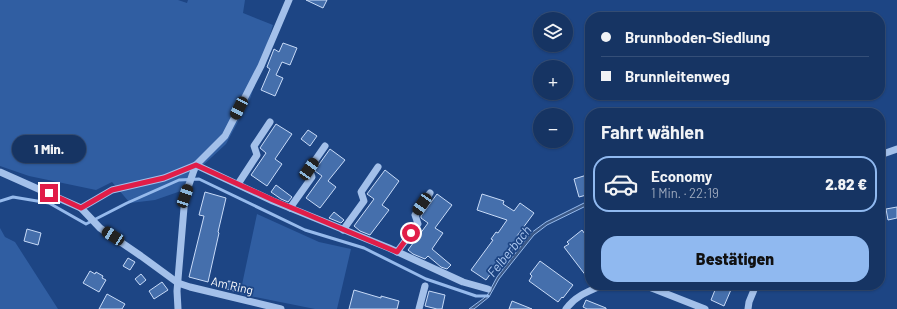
<!DOCTYPE html>
<html lang="de">
<meta charset="utf-8">
<style>
body{margin:0;font-family:Barlow,sans-serif;background:#1f3c69;color:#f1f3f6;height:100vh;display:flex;flex-direction:column;font-size:15px;white-space:nowrap}
*{box-sizing:border-box;margin:0}
p{font-size:13px;color:#9eaabe}
.icon{flex:none;width:22px;height:22px;fill:none;stroke:currentColor;stroke-width:2;stroke-linecap:round;stroke-linejoin:round}
.map{position:relative;flex:1;overflow:hidden}
.drawer{position:absolute;left:585px;top:108px;width:300px;height:182px;display:flex;flex-direction:column;background:#163463;border-radius:16px;box-shadow:0 1px 3px #0004,0 0 0 1px #354f78}
.drawer>*{flex:none}
.banner{position:absolute;left:585px;top:12px;width:300px;height:88px;border-radius:16px;box-shadow:0 1px 3px #0004,0 0 0 1px #354f78;display:grid;align-content:center;height:88px;padding:0 16px;background:#163463}
.buttons{position:absolute;left:533px;top:12px;display:grid;gap:8px}
.buttons a{display:grid;place-items:center;width:40px;height:40px;border-radius:50%;background:#163463;box-shadow:0 1px 3px #0004,0 0 0 1px #354f78;font-size:20px}
.end{position:absolute;width:18px;height:18px;margin:-9px;border:5px solid #e11d48;background:#fff;box-shadow:0 0 0 2px #fff}
.from{border-radius:50%}
.bubble{position:absolute;height:28px;border-radius:14px;background:#163463;box-shadow:0 1px 3px #0004,0 0 0 1px #354f78;font-size:13px;font-weight:800;line-height:28px;text-align:center}
.car{position:absolute;width:12px;height:24px;margin:-12px -6px;border-radius:5px;box-shadow:0 0 3px 1px #0007;background:linear-gradient(#222 24%,#8ab4d8 0 40%,#222 0 76%,#8ab4d8 0 86%,#222 0)}
.banner b{display:flex;align-items:center;gap:14px;height:38px;font-size:15px}
.banner b+b{border-top:1px solid #354f78}
.banner i{width:10px;height:10px;background:#f1f3f6}
ul{padding:0;list-style:none}
li{display:flex;align-items:center;gap:12px;height:56px;margin:0 8px 6px;padding:0 8px;border:2px solid transparent;border-radius:16px}
li div{flex:1}
li b{display:block;font-size:15px}
li em{font-style:normal;font-weight:800}
li.active{border-color:#90b9f0}
li>.icon{width:36px;height:36px;stroke-width:1.5}
h2{padding:0 16px;font-size:18px;line-height:48px}
.action{display:flex;gap:8px;margin-top:auto;padding:8px 16px}
.action a{flex:1;height:46px;border-radius:16px;background:#90b9f0;color:#111;font-size:16px;font-weight:800;line-height:46px;text-align:center}
.map>svg:first-child{display:block}
.green{fill:#305ea2}
.water{fill:#3c5987;stroke:#96baec}
.lines{fill:none;stroke-linecap:round;stroke-linejoin:round}
.stream{stroke:#96baec;stroke-width:3}
.building{fill:#456fac;stroke:#c8dbf8}
.minor{stroke:#a3c0ea;stroke-width:7}
.route{stroke:#e11d48;stroke-width:5}
.labels{text-anchor:middle;stroke-width:3.5;stroke-linejoin:round;paint-order:stroke}
.street-label{font-size:12px;fill:#fff;stroke:#1d4584}
.water-label{font-size:13px;font-style:italic;fill:#afcaf2;stroke:#1d4584}
</style>
<div class="map">
<svg width="897" height="309" viewBox="0 0 897 309">
<rect width="100%" height="100%" fill="#1d4584"/>
<g class="green">
<path d="M0,0H178L187,3L188,0H245L243,13L273,25L250,99L226,144L199,169L181,191L155,200L130,203L112,182L96,190L29,176L0,166Z"/>
<path d="M257,214L319,242L351,249L337,309H315L240,294Z"/>
<path d="M0,228L5,237L15,242L58,309H0Z"/>
</g>
<path class="water" d="M590,200V204L547,225L534,235L499,279L489,297L474,309H469L484,298L488,294L497,277L531,233L546,222Z"/>
<g class="lines">
<path class="stream" d="M0,201L13,197L49,203L86,224L127,203L179,180L199,179L305,230L364,248L426,279L476,296H488"/>
</g>
<g class="building">
<path d="M306,0H327L323,8Z"/>
<path d="M283,43L297,48L290,65L282,62L276,75L283,78L275,96L261,90L270,69L267,67L274,49L279,52Z"/>
<path d="M276,124L292,134L275,159L282,164L267,186L251,175L266,153L260,148Z"/>
<path d="M308,130L317,136L310,146L301,139Z"/>
<path d="M330,149L345,160L328,181L336,187L320,208L306,198L322,176L315,171V170Z"/>
<path d="M385,170L399,181L382,205L389,210L370,235L360,231L354,226L374,199L367,194Z"/>
<path d="M590,174V194L579,197L574,179Z"/>
<path d="M276,185L292,197L288,202L281,199L271,192Z"/>
<path d="M205,192L226,198L218,232L219,233L208,282L189,277L204,216L199,215Z"/>
<path d="M437,194L452,205L435,228L443,233L432,249L451,265L447,269L441,267L428,256L425,259L413,254L408,250L428,223L421,218V216Z"/>
<path d="M482,194L504,201L503,204L514,211L520,203L534,213L517,236L521,238L505,260L502,258L486,280L471,270L493,240L491,239L496,232L498,233L507,220L477,210Z"/>
<path d="M897,207V218L888,220L886,209Z"/>
<path d="M334,212L344,220L341,223L329,218Z"/>
<path d="M27,229L41,233L38,245L24,241Z"/>
<path d="M582,230L590,241V281L564,247L569,244L567,242Z"/>
<path d="M128,258L135,262L130,270L123,266Z"/>
<path d="M540,261L573,285L563,298L562,297L558,302L529,281L532,276L530,274Z"/>
<path d="M90,271L95,274L96,272L103,276L102,278L106,280L99,292L83,283Z"/>
<path d="M141,274L146,280L140,285L135,279Z"/>
<path d="M228,281L236,282L234,291L227,289Z"/>
<path d="M162,282L168,290L154,299L149,291Z"/>
<path d="M717,285H733L724,306L711,300Z"/>
<path d="M354,290L381,298V296L399,301L397,309H349Z"/>
<path d="M429,291L445,295L442,309H437L425,306Z"/>
<path d="M107,294L125,304L122,309H99Z"/>
<path d="M586,300L606,308V309H587L583,307Z"/>
<path d="M512,301L532,309H509Z"/>
</g>
<g class="lines">
<g class="minor">
<path d="M880,155L897,149"/>
<path d="M0,172L81,208"/>
<path d="M238,184L257,155L254,146L270,122"/>
<path d="M290,208L312,177L309,169L325,146"/>
<path d="M343,230L364,201L361,192L378,167"/>
<path d="M397,252L418,224L415,215L430,193"/>
<path d="M644,285L705,309"/>
<path d="M178,309L177,291L185,196L193,173L196,165L225,136L261,66L289,0"/>
<path d="M281,309L190,287L178,283L141,256L100,228L81,208L112,190L164,178L196,165L273,201L389,248L463,282L488,289"/>
<path d="M419,309L425,286"/>
<path d="M566,309C575,296 589,291 603,285"/>
<path d="M748,309L749,302L756,285"/>
</g>
</g>
<g class="lines">
<path class="route" d="M49,193L81,208L112,190L164,178L196,165L273,200L397,252L411,233"/>
</g>
<g class="labels">
<g class="street-label">
<text transform="translate(232 286) rotate(13)" y="4">Am Ring</text>
</g>
<g class="water-label">
<text transform="translate(509 251) rotate(-51)" y="5">Felberbach</text>
</g>
</g>
</svg>
<div class="buttons">
<a><svg class="icon" aria-label="layers" viewBox="0 0 24 24"><path d="M12 4l9 5-9 5-9-5zM3 14l9 5 9-5"/></svg></a>
<a>+</a>
<a>−</a>
</div>
<i class="end from" style="left:411px;top:233px"></i>
<i class="end" style="left:49px;top:193px"></i>
<div class="bubble" style="left:12px;top:135px;width:74px">1 Min.</div>
<i class="car" style="left:239px;top:108px;rotate:207deg"></i>
<i class="car" style="left:309px;top:169px;rotate:35deg"></i>
<i class="car" style="left:185px;top:196px;rotate:19deg"></i>
<i class="car" style="left:422px;top:204px;rotate:214deg"></i>
<i class="car" style="left:113px;top:236px;rotate:303deg"></i>
<div class="banner">
<b><i class="from"></i>Brunnboden-Siedlung</b>
<b><i></i>Brunnleitenweg</b>
</div>
<section class="drawer">
<h2>Fahrt wählen</h2>
<ul>
<li class="active"><svg class="icon" aria-label="car" viewBox="0 0 24 24"><path d="M5 17H2v-5l4-1 3-4h7l3 4 3 1v5h-3M9 17h6M6 11h13"/><circle cx="7" cy="17" r="2"/><circle cx="17" cy="17" r="2"/></svg><div><b>Economy</b><p>1 Min. · 22:19</p></div><em>2.82 €</em></li>
</ul>
<div class="action"><a>Bestätigen</a></div>
</section>
</div>
